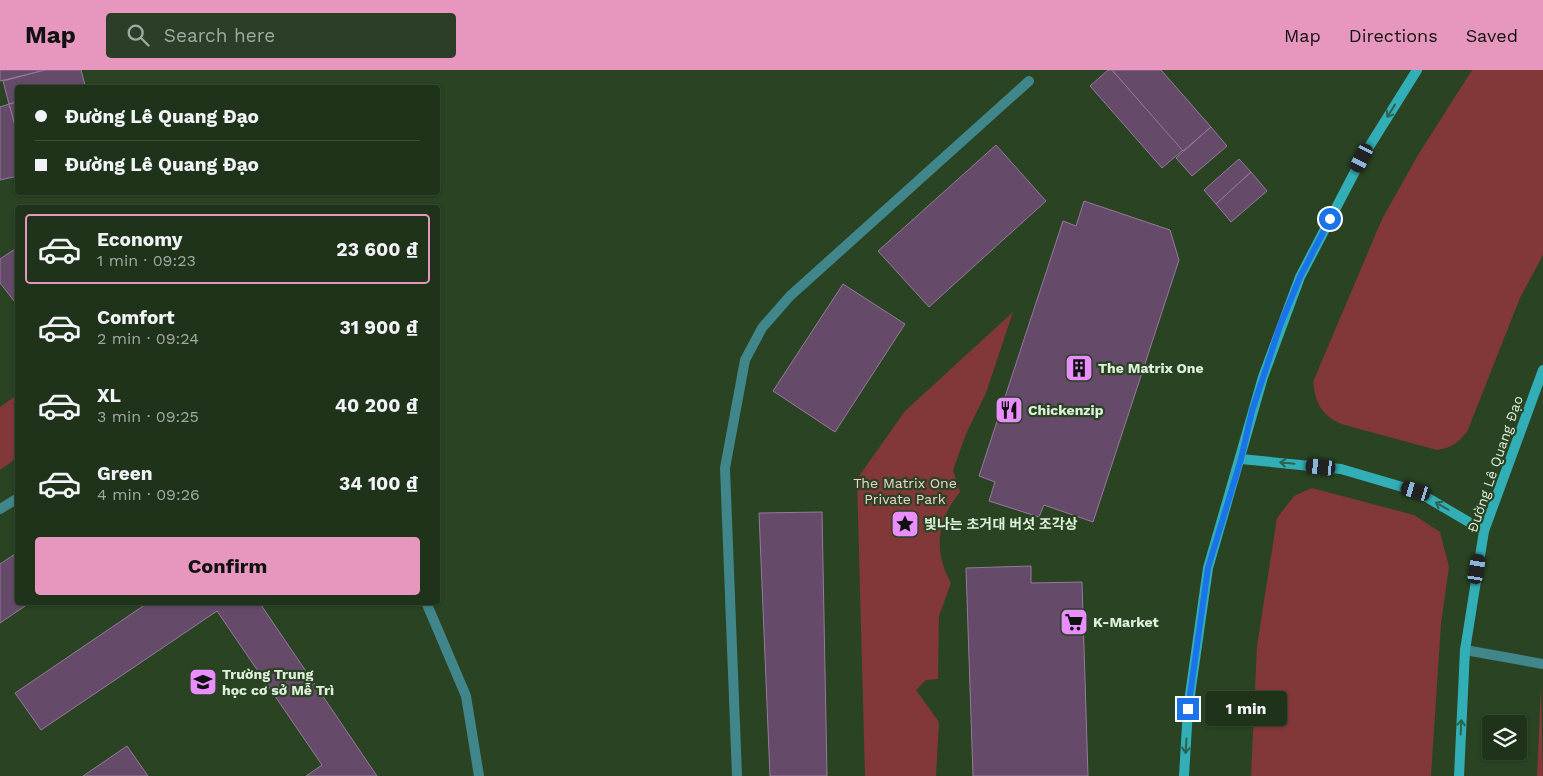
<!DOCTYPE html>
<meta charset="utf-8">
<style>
body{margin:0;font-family:"Work Sans","Noto Sans KR",sans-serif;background:#2c3e27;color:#f1f3f6;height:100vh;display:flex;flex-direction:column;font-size:19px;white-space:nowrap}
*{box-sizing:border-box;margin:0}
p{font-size:16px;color:#a1aaa2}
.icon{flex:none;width:28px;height:28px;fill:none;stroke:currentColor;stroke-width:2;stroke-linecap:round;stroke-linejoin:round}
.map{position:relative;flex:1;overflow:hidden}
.drawer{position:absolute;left:15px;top:135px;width:425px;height:400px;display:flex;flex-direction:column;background:#1f321a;border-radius:5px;box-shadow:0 1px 4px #0004,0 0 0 1px #3c4d39}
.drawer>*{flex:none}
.banner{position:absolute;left:15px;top:15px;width:425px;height:110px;border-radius:5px;box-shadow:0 1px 4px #0004,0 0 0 1px #3c4d39;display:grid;align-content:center;height:110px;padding:0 20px;background:#1f321a}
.tools{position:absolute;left:1482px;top:645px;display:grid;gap:10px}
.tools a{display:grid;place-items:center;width:45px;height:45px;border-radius:5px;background:#1f321a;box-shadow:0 1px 4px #0004,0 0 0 1px #3c4d39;font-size:25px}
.end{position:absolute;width:22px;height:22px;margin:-11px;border:6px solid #1a73e8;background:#fff;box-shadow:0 0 0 2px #fff}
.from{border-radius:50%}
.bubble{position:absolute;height:35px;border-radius:5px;background:#1f321a;box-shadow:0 1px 4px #0004,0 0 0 1px #3c4d39;font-size:16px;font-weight:700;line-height:35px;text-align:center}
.car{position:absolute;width:15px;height:30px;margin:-15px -8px;border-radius:6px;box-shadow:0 0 4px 1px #0007;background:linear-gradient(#222 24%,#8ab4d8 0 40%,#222 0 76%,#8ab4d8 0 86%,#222 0)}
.banner b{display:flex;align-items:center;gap:18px;height:48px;font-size:19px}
.banner b+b{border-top:1px solid #3c4d39}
.banner i{width:12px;height:12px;background:#f1f3f6}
ul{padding:9px 0 0;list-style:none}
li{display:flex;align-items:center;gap:15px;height:70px;margin:0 10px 8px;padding:0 10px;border:2px solid transparent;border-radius:5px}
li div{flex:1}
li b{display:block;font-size:19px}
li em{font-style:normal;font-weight:700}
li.current{border-color:#e797bd}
li>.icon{width:45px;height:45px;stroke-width:1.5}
.primary-button{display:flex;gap:10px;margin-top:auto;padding:10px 20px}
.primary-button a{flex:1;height:58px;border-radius:5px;background:#e797bd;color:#111;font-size:20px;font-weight:700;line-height:58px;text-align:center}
header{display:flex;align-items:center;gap:30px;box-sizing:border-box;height:70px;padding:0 25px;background:#e797bd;color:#111}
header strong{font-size:24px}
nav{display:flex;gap:28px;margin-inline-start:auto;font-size:18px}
.search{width:350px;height:45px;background:#2c3e27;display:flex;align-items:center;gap:12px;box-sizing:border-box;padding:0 18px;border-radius:5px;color:#a1aaa2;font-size:19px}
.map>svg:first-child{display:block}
.green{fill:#823739}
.building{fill:#654a6a;stroke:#96799c}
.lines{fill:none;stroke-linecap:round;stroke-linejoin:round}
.service{stroke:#41868a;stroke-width:10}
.minor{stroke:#41868a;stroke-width:10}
.secondary{stroke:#32afb6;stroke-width:10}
.oneway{stroke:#2c634f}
.route{stroke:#1a73e8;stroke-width:6}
.labels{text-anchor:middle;stroke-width:4.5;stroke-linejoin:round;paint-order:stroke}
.poi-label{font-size:14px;font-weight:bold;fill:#dfefdc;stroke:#294323;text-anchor:start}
.street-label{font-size:14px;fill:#dfefdc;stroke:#294323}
.park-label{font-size:14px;fill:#f2d1d0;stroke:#294323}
</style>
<header>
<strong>Map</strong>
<div class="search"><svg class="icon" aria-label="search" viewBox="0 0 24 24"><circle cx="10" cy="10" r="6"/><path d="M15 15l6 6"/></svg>Search here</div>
<nav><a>Map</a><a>Directions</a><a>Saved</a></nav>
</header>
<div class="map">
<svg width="1543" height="706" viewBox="0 0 1543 706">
<rect width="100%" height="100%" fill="#294323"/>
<g class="green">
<path d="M1472,0H1543V185L1520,228L1467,362C1458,373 1451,378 1437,380L1341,354C1320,344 1316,333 1313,312L1382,149L1418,85Z"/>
<path d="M1013,242L986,323L966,364L953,400L960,422C937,450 933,481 951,513L939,546L938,609L926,610L916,620L939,652L936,706H865L857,409L905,341Z"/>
<path d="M17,325V388L0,400V337Z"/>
<path d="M1312,418L1414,445L1440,462L1449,497L1441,554L1431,706H1251L1257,576L1277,448L1294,426Z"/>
<path d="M1541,616L1543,706H1537Z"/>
</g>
<g class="building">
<path d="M0,0H45L0,11Z"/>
<path d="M45,0H81L85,15L75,18H18V32L9,34L3,11Z"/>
<path d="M1108,0H1112L1183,80L1162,98L1090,16Z"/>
<path d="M1112,0H1161L1211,57L1183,81Z"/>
<path d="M18,32V67L9,34Z"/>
<path d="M9,34L18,67V106L0,110V37Z"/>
<path d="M1211,57L1227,76L1192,106L1176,88Z"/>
<path d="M996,75L1046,131L929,237L878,181Z"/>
<path d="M1239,89L1251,102L1216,134L1204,120Z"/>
<path d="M1251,102L1267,121L1231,152L1216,134Z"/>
<path d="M1084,131L1170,160L1179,190L1093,452L1044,435L1039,447L989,431L995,412L979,406L1063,151L1076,156Z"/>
<path d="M18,177V236L0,213V189Z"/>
<path d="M843,214L905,254L835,362L773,321Z"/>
<path d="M822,442L827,706H770L759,443Z"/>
<path d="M18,482V532H31L0,553V494Z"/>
<path d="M1031,496V513L1082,512L1088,706H973L966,498Z"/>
<path d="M149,532H259L377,706H306L322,695L217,541L41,660L15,623Z"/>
<path d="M127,676L148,706H83Z"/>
</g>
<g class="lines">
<g class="service">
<path d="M0,439L18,428"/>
<path d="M1465,580L1543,594"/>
<path d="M737,706L725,398L745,290L762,258L790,226L1029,11"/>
</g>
<path class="minor" d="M426,532L466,626L479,706"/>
<g class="secondary">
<path d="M1241,389L1341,399L1416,421L1484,461"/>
<path d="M1184,706L1188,639L1208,498L1263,307L1300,207L1362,88L1417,0"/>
<path d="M1459,706L1465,580L1484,461L1543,300"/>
</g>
</g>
<defs><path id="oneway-shaft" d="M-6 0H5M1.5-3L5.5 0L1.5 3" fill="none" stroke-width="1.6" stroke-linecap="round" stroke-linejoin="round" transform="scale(1.25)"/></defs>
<g class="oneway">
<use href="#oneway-shaft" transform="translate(1391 41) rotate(122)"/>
<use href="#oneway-shaft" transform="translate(1287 393) rotate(-174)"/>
<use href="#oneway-shaft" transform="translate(1442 436) rotate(-150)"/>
<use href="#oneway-shaft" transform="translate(1461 657) rotate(-87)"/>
<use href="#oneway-shaft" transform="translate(1186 676) rotate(94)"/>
</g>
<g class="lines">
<path class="route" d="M1188,639L1208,498L1241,389L1252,341L1280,256L1300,207L1330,149"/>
</g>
<defs>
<symbol id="building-square" viewBox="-11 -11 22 22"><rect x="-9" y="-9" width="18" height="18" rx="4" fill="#ea8dfd" stroke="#294323"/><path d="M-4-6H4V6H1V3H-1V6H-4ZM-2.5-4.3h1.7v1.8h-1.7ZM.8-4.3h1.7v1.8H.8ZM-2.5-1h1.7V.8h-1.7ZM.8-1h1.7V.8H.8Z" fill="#111"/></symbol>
<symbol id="restaurant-square" viewBox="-11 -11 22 22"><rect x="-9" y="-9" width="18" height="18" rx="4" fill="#ea8dfd" stroke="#294323"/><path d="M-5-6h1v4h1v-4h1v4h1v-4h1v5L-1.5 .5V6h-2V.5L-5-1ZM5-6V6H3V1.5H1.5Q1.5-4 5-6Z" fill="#111"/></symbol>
<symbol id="sight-square" viewBox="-11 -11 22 22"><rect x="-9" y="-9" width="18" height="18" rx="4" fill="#ea8dfd" stroke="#294323"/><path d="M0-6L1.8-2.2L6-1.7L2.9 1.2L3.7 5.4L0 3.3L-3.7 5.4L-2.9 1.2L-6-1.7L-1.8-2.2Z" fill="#111"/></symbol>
<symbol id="supermarket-square" viewBox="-11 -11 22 22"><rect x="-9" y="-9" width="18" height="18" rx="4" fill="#ea8dfd" stroke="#294323"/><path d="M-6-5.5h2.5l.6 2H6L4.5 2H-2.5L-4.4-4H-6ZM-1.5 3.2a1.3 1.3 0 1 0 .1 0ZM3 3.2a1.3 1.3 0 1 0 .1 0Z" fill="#111"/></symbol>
<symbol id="school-square" viewBox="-11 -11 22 22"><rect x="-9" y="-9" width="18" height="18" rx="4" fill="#ea8dfd" stroke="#294323"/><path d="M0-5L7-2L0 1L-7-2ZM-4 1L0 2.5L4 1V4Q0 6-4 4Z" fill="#111"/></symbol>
</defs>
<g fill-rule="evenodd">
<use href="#building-square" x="1063" y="282" width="32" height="32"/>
<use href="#restaurant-square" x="993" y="324" width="32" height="32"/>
<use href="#sight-square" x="889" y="438" width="32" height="32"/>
<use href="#supermarket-square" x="1058" y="536" width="32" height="32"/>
<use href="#school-square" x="187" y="596" width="32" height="32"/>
</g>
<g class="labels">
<g class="poi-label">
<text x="1098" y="303">The Matrix One</text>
<text x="1028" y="345">Chickenzip</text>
<text x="924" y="459">빛나는 초거대 버섯 조각상</text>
<text x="1093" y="557">K-Market</text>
<text x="222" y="609">Trường Trung<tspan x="222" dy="16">học cơ sở Mễ Trì</tspan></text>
</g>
<g class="street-label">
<text transform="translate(1495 394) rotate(-71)" y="5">Đường Lê Quang Đạo</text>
</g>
<g class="park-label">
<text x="905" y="418">The Matrix One<tspan x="905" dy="16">Private Park</tspan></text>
</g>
</g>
</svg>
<div class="tools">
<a><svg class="icon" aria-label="layers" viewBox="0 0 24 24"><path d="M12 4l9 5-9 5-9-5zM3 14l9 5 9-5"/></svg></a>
</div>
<i class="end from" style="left:1330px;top:149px"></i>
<i class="end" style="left:1188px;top:639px"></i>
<div class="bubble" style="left:1205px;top:621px;width:82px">1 min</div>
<i class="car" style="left:1362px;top:88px;rotate:207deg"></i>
<i class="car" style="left:1321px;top:397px;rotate:276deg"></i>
<i class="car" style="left:1416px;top:421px;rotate:287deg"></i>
<i class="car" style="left:1477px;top:499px;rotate:10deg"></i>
<div class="banner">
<b><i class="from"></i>Đường Lê Quang Đạo</b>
<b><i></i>Đường Lê Quang Đạo</b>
</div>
<section class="drawer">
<ul>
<li class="current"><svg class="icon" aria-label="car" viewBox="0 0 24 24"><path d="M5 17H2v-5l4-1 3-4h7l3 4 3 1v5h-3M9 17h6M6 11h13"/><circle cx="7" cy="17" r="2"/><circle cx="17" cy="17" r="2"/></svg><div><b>Economy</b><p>1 min · 09:23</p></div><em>23 600 ₫</em></li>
<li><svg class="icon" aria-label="car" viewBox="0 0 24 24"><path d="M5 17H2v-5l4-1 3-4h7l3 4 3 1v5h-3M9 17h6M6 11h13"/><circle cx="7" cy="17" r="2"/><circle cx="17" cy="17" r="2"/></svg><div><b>Comfort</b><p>2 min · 09:24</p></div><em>31 900 ₫</em></li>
<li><svg class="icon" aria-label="car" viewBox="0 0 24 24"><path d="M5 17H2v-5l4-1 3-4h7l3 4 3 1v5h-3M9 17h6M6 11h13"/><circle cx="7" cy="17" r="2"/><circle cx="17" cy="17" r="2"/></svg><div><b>XL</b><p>3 min · 09:25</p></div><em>40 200 ₫</em></li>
<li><svg class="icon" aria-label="car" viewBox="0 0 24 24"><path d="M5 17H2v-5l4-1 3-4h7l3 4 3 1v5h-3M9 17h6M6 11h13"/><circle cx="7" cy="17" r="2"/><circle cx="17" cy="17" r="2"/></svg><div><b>Green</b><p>4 min · 09:26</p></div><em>34 100 ₫</em></li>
</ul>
<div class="primary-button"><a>Confirm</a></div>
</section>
</div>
